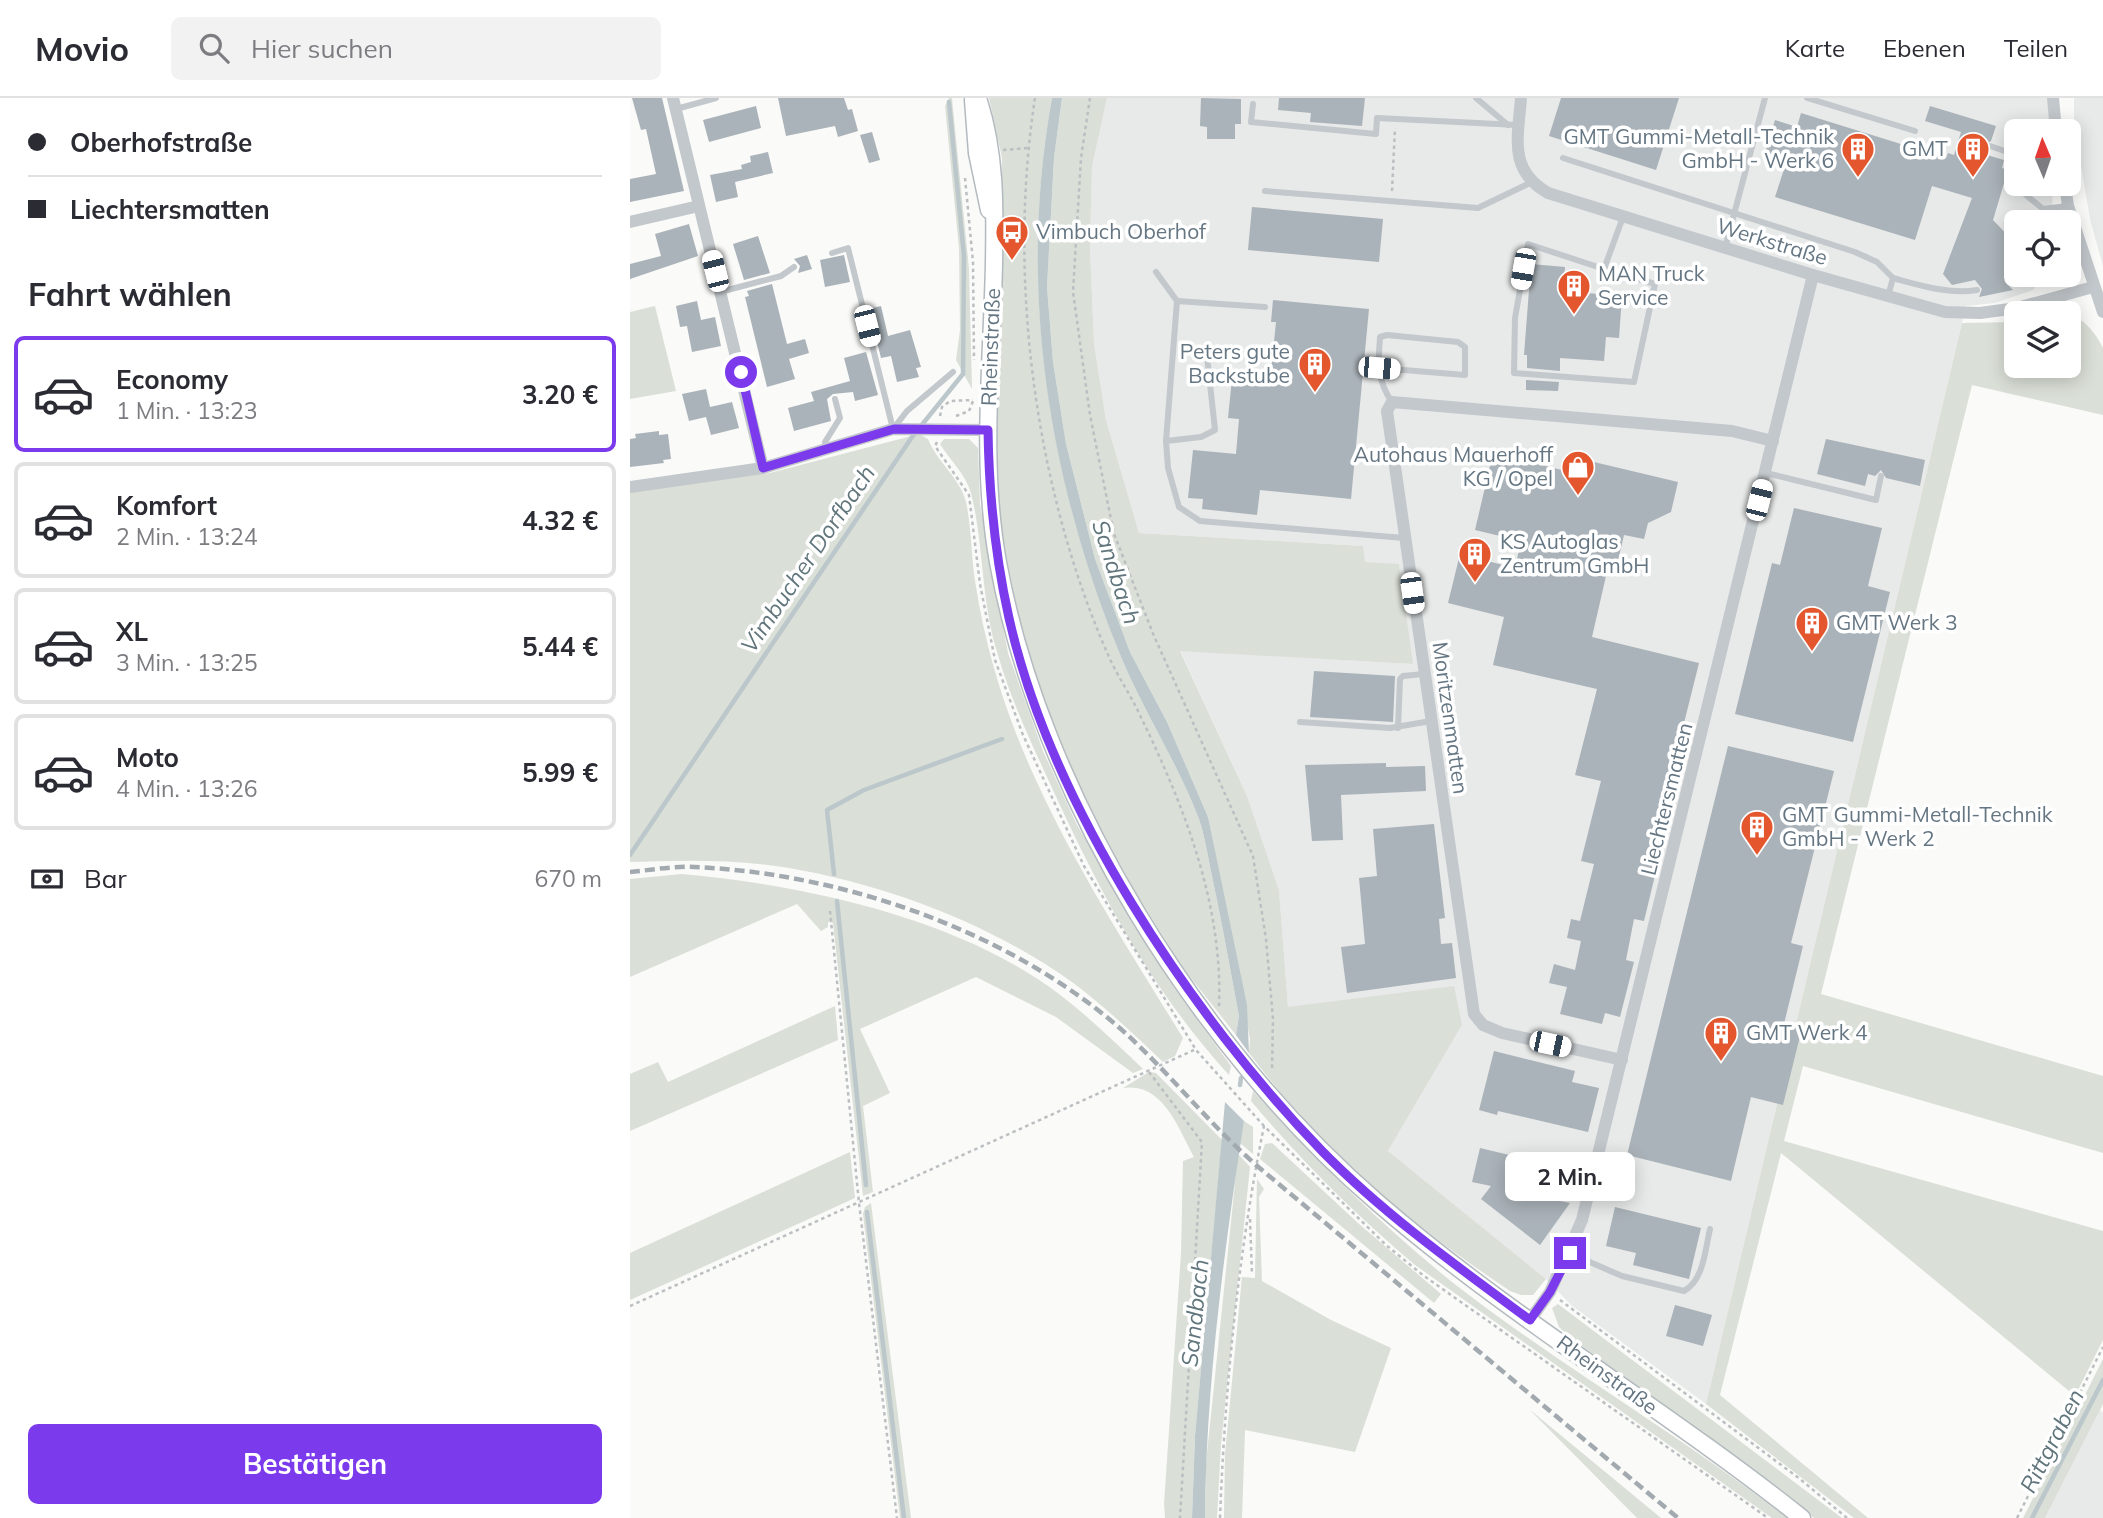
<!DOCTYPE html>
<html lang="de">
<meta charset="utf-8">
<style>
body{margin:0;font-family:Mulish,sans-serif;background:#f2f2f3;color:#2b2b33;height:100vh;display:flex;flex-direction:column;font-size:26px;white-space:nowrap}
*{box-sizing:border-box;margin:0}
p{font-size:23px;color:#7c7c81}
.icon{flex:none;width:38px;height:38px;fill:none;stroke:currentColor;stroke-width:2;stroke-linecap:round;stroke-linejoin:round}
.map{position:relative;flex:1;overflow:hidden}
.details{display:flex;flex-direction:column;background:#fff;width:630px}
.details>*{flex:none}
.guide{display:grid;align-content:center;height:154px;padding:0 28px;background:#fff}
.needle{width:46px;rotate:358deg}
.tools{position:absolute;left:1374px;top:21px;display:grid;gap:14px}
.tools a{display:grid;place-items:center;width:77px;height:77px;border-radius:10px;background:#fff;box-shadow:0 4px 18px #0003;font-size:35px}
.end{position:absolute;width:32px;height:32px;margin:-16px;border:9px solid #7c3aed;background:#fff;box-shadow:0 0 0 4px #fff}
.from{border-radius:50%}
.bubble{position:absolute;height:49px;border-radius:10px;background:#fff;box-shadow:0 4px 18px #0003;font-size:23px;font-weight:700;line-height:49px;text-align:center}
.car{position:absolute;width:21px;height:42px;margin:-21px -10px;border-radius:9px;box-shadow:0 0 5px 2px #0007;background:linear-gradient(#fff 24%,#345 0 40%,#fff 0 76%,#345 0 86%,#fff 0)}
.guide b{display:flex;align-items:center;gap:24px;height:66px;font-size:26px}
.guide b+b{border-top:2px solid #e1e1e2}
.guide i{width:18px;height:18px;background:#2b2b33}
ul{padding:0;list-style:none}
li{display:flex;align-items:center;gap:21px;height:116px;margin:0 14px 10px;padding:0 14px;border:4px solid #e1e1e2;border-radius:10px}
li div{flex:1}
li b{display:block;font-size:26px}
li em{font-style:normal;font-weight:700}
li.on{border-color:#7c3aed}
li>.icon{width:63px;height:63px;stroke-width:1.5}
h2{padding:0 28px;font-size:32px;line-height:84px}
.pay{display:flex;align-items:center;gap:18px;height:77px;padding:0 28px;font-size:26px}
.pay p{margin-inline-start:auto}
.primary-button{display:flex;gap:14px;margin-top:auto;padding:14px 28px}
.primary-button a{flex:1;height:80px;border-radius:10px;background:#7c3aed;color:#fff;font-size:28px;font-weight:700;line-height:80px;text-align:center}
header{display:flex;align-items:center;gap:42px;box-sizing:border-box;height:98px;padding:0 35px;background:#fff;border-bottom:2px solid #e1e1e2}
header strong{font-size:33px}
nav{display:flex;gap:38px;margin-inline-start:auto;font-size:24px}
.search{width:490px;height:63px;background:#f2f2f3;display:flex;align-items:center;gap:18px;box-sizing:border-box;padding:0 24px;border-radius:10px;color:#7c7c81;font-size:26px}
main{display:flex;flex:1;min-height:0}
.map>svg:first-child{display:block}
.built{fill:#e8e9e9}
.green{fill:#dadfd7}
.water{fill:#bbc7cb}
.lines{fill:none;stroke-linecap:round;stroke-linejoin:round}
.stream{stroke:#bbc7cb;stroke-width:4.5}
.building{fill:#aab3b9}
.secondary-casing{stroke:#b3babf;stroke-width:19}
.path{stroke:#bbbfc2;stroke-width:2.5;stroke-dasharray:3.5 3.5;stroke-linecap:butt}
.lane{stroke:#c3c8cc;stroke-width:6}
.street{stroke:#c3c8cc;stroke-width:12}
.secondary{stroke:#fff;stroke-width:16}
.rail{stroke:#a2aab0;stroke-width:4.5;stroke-dasharray:10 5;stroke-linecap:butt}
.route{stroke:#7c3aed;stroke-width:9}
.labels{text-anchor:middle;stroke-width:7;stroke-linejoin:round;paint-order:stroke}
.poi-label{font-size:21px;fill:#657683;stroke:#fff;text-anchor:start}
.street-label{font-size:21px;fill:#657683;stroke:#fff}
.water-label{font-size:23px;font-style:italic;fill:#60757c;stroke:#fff}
</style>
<header>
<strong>Movio</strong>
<div class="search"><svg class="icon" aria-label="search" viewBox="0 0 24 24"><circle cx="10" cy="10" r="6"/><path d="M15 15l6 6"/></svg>Hier suchen</div>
<nav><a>Karte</a><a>Ebenen</a><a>Teilen</a></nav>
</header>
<main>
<section class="details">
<div class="guide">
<b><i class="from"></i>Oberhofstraße</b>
<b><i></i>Liechtersmatten</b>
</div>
<h2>Fahrt wählen</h2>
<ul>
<li class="on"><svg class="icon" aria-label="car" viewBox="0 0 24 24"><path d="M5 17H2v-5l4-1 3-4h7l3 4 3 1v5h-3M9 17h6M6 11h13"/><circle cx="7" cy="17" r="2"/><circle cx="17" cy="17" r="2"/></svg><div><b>Economy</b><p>1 Min. · 13:23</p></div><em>3.20 €</em></li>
<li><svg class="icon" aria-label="car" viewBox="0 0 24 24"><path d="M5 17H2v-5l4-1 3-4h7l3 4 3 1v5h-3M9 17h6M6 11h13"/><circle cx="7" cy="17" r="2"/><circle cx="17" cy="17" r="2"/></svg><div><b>Komfort</b><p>2 Min. · 13:24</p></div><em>4.32 €</em></li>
<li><svg class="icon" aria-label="car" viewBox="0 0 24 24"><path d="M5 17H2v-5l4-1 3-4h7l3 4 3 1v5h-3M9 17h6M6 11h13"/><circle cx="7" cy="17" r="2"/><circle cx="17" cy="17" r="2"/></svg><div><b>XL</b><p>3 Min. · 13:25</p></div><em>5.44 €</em></li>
<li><svg class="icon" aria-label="car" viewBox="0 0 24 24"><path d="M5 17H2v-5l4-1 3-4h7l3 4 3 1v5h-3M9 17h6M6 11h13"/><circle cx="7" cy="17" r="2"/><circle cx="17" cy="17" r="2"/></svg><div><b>Moto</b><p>4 Min. · 13:26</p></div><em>5.99 €</em></li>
</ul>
<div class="pay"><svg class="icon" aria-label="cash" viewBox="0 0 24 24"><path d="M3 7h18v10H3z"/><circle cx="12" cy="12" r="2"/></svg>Bar<p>670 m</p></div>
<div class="primary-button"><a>Bestätigen</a></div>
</section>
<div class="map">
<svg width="1473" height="1420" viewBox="0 0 1473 1420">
<rect width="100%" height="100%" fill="#fafaf8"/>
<g class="built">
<path d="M477,0H1418L1420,33H1386V86H1422L1423,124H1386V177H1415L1403,192L1365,205L1336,208L1076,1306L941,1207L916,1181L758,1053L832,927L658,910L649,792L617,698L550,552L782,566L769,467L734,464L733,448L509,435L476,322L464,245L460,149L462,69Z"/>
<path d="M1444,0H1473V168L1460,121L1444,25Z"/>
<path d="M1470,1312L1473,1315V1420H1415Z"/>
</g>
<g class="green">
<path d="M319,0H322L339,171L342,291L326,262L330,232L329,150L315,8Z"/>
<path d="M359,0H422C388,189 418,371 487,549C510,608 546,661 569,721C575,739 578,759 582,778C592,824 600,871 609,918L606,937L553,870L507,797L457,706L413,607L397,561L370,426L366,323L372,60Z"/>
<path d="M432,0H477L462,69L460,149L464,245L476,322L509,435L733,448L735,464L769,466L783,566L550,553L617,698L649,792L658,909L824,888L832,927L758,1053L916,1181L903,1197H891L880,1193C781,1127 691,1051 619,955L620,941L578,719L537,624L500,554L465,461L436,346L423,264L417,189L424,60Z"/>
<path d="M25,208L46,293L0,301V214Z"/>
<path d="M1439,216C1454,221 1466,235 1473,250V317L1342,287L1191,896L1473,978V1055L1173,968L1154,1043L1473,1133V1242L1445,1298L1151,1055L1090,1297L1238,1420H1224L1076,1306L1332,225L1386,224V268H1438Z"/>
<path d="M289,336L298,341C307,364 330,380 336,404C342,432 341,461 346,489C354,539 368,590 387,638C430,746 493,842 553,940L545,958L533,964C505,937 477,911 446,887C364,827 258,787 159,770C106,761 53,762 0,764V393L140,375Z"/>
<path d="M314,341H339L348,350L350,406L378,555L413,653L447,727L508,829L545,891L601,968L599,977C522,893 469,793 422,690C402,646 381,603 368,557C351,505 354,447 341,395C336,377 320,362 310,346Z"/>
<path d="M52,776C175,787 329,820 429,896C459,919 486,945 513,971L503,975L426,919L346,879L230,931L260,995L233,1008L243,1094L233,1098L203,825L198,824V829L191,833L167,806L0,879V781Z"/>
<path d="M205,908L208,942L0,1033V976L28,964L38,984Z"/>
<path d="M519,974L526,975L592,1042L565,1338L562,1420H535L534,1406L551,1155L553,1063L564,1059C548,1030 533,984 493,990Z"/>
<path d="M623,993C685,1061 750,1126 822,1184C930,1268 1049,1336 1157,1420H1142L785,1167C726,1117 670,1062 621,1003Z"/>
<path d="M614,1023L623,1029V1056L610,1045Z"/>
<path d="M642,1045L729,1126L811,1196L804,1205L630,1061L635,1046Z"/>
<path d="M220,1054L225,1100L0,1202V1155Z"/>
<path d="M608,1056L620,1069L591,1346L587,1420H575L576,1365Z"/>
<path d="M627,1081L634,1091L629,1099L632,1183L701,1222L761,1250L725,1354L615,1332L612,1420H594L595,1356L612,1179L625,1180Z"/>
<path d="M241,1105L281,1420H270L233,1116L235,1109Z"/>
<path d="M928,1206L1212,1420H1184L940,1239L929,1229L922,1210Z"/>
<path d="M1473,1261V1306L1470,1312L1415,1420H1393Z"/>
<path d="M899,1311L1031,1420H1007Z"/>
</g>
<g class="water">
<path d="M422,0H432L424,60L417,189L423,264L436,346L465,461L500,554L537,624L578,719L617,907L619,955L606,937L609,918C600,871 592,824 582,778C578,759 575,739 569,721C546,661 510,608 487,549C417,374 388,186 422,0Z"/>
<path d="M595,1004L614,1023C594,1153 576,1288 575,1420H562L565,1338Z"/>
</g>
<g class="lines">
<g class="stream">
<path d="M0,757L282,339L333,276L334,158L319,4"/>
<path d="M204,776L197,712L234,692L372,641"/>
<path d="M207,803L236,1087"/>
<path d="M610,987L611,980"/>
<path d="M237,1114L274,1420"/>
<path d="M1402,1420L1473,1282"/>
</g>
</g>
<g class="building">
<path d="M2,0H32L54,93L0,104V81L26,76L16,31L11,32Z"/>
<path d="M148,0H214L218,12L222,11L228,33L208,39L205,28L156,38Z"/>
<path d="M571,0L611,1V26H605V41H577V29L570,28Z"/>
<path d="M649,0H735L732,28L680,24L681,15L648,12Z"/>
<path d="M931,0H1049L1026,72L919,38Z"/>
<path d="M126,8L131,30L79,44L73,22Z"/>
<path d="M1300,8L1366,28L1361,43L1354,48L1357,57L1374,62L1372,70L1378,72L1363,122L1386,146V175L1379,176L1375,184L1383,192L1349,199L1352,191L1345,182L1322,187L1313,176L1342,100L1302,88L1285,142L1145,99L1157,62L1135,55L1145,22L1167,29L1171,15L1316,60L1318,55L1324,57L1331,34L1295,23Z"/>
<path d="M242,34L250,62L239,65L230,37Z"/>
<path d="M138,54L143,75L105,84L108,99L86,104L80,77L112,71L111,67L121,64L120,58Z"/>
<path d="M622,109L753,121L749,164L618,152Z"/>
<path d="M59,126L68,158L0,181V166L31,158L25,136Z"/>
<path d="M128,138L140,175L114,182L103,146Z"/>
<path d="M177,157L182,171L168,175L170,168L164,161Z"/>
<path d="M214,157L220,184L195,189L190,162Z"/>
<path d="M901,166L935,169L933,193L992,198L989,240L976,239L974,263L930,260V273L897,270V257H894Z"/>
<path d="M142,186L157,246L175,241L179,255L159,261L165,281L137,289L115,199L119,198L117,193Z"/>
<path d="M643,202L739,211L721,401L630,392L627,417L572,411L573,401L558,400L563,352L606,356L609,321L598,320L603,271L641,274L646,224H641Z"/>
<path d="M67,203L71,222L85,219L91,248L62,254L57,228L50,229L46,208Z"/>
<path d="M251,208L258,238L280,232L291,269L286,270L289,279L267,284L261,258L251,260L239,211Z"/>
<path d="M236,254L248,297L225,303L223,294L203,296L197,301L201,323L164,333L158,310L184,303L181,294L220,283L214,260Z"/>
<path d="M896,282L929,284L928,293L896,292Z"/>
<path d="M76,291L80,309L102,304L109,330L81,337L76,319L59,323L52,296Z"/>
<path d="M29,333V337L38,336L41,361L33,362L34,365L0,369V341L6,340L5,336Z"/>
<path d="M1196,341L1295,362L1290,388L1256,380L1251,372L1245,378L1238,376L1235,388L1187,376Z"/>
<path d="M863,355L936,373L938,364L963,370L964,364L1048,384L1041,414L1018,425L1014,441L994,437L987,467L979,465L962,539L1069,565L1033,709L1041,711L1014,823L1004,821L996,862L1004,864L990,919L975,915L972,926L930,916L937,889L919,885L924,866L945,872L951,843L937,840L941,821L950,823L964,766L951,763L971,683L945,677L967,591L863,567L874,519L818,505L830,456L885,470L891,443L845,432Z"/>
<path d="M1164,410L1252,430L1238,488L1260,494L1223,644L1105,616L1142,465L1150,467Z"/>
<path d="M684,573L765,578L763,624L680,619Z"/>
<path d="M1098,648L1204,673L1161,845L1173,848L1154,926L1172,930L1153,1007L1121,999L1101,1083L997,1057Z"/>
<path d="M756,665V669L795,668L796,693L711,697L713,742L682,743L675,667Z"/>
<path d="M804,726L815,820L809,821L811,846L822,845L826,880L717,895L711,849L735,846L729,780L747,778L743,731Z"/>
<path d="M864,953L945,973L942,984L969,990L958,1034L868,1013L867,1017L849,1012Z"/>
<path d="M850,1050L913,1065L905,1098L940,1105L910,1147L851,1101L861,1088L842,1084Z"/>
<path d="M985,1109L1071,1130L1059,1181L1003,1167L1006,1155L976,1148Z"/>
<path d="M1045,1207L1082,1217L1073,1248L1036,1238Z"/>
</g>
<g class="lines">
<defs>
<g id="secondary">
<path d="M348,0C366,55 365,108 364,165C362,265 350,365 368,464C410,697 569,951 748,1105C881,1220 1034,1310 1172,1420"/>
<path d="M343,2L347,55L359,112"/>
</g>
</defs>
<use href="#secondary" class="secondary-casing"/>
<g class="path">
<path d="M405,0C377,181 405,392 479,559C487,577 498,593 507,611C552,703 593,803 589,908"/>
<path d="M460,0L451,60L443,194L460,317L484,436L524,538L623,758L636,841L643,921L642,973"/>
<path d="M373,52L398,50"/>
<path d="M335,80L343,164L344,262"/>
<path d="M762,93L765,30"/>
<path d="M310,318L312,309L320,303L343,302"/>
<path d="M326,318L339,313L343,303"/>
<path d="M307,344L305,348L339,397L350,486L365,562L393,637L454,768L566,952L634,1028L756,1147L794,1178L1138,1420"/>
<path d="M200,813L229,1105L267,1420"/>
<path d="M519,974L572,1044L550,1420"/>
<path d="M620,1121L622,1177"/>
<path d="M930,1202L1170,1381L1217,1420"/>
<path d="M0,1208L564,952"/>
<path d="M590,1420C595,1289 608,1156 634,1028"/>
<path d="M1387,1420L1473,1249"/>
</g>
<g class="lane">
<path d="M846,0L878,27"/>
<path d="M1177,0L1285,33"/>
<path d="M623,6L621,24L746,36L747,20L887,27"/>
<path d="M46,11L86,0"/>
<path d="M1360,48L1386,57"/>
<path d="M933,60L1225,154L1247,164L1263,180L1258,198"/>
<path d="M1394,86L1396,97L1413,111L1438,108"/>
<path d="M635,93L848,110L900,85"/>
<path d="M1413,124V111"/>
<path d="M1095,150L1135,0"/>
<path d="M202,155L218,150L263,331L277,313L323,274"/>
<path d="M974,171L1025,186L1004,284L884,275L885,220L898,146L974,171L993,119"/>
<path d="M526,174L547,203L536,343L538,370L549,409L570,423L774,440"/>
<path d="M1263,180C1289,187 1320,197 1347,192"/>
<path d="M1381,185L1396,177"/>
<path d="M90,194L151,178L164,169"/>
<path d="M547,203L635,209"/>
<path d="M749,270L835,277V249L828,244L757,237L750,239C748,264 747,283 762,304"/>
<path d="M536,343L571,339L585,332L577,258"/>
<path d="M197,350L195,344L210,320L205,301"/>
<path d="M1136,375L1246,402L1251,378"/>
<path d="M670,624L760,630L801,623"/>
<path d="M768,630L770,581L773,578L794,576"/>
<path d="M939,1155L992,1178L1054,1193C1074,1182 1075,1152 1080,1131"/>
</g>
<g class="street">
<path d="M43,0L133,370"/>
<path d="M891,0C888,40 878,72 918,95L1183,177L1315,214L1350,215L1387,210L1463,189"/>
<path d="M1423,0L1426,33"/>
<path d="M1435,86L1438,108L1473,214"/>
<path d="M0,124L69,108"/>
<path d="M0,389L133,370L263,331L357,332"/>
<path d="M992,962L872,935L853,927L844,916L757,313L762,304L1102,333L1143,343"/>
<path d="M900,1222L920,1194L952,1122L1183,177"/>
</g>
<use href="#secondary" class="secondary"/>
<path class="rail" d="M0,774C21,772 43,768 64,769C212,775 379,833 492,932C541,976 581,1029 632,1072C771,1188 909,1304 1048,1420"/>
</g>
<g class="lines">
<path class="route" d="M111,274L133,370L264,331L358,332C359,395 365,458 379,520C421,707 561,918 693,1054C755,1117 828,1169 900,1222L920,1194L940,1155"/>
</g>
<defs>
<symbol id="building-pin" viewBox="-11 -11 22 30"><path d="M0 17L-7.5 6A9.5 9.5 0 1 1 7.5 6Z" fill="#e4572e" stroke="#fff"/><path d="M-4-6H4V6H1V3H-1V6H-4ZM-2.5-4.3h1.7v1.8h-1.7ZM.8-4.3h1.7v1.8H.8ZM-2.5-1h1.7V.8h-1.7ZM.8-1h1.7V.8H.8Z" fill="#fff"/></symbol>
<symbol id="bus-pin" viewBox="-11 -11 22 30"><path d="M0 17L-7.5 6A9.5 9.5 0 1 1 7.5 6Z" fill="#e4572e" stroke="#fff"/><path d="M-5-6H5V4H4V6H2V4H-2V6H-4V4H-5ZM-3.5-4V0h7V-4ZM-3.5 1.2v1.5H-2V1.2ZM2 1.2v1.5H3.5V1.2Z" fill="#fff"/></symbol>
<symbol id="shop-pin" viewBox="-11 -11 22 30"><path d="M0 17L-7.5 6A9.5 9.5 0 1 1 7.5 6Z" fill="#e4572e" stroke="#fff"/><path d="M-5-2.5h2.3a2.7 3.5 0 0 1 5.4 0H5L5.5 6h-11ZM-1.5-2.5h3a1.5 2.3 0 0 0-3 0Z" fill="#fff"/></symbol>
</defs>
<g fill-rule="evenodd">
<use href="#building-pin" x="1209" y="32" width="38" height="52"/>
<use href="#building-pin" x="1324" y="32" width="38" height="52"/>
<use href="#bus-pin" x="363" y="115" width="38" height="52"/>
<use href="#building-pin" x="925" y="169" width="38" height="52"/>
<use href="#building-pin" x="666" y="247" width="38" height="52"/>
<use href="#shop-pin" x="929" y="350" width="38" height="52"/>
<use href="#building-pin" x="826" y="437" width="38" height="52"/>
<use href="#building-pin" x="1163" y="506" width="38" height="52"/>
<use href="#building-pin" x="1108" y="710" width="38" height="52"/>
<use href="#building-pin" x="1072" y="916" width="38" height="52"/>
</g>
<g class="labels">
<g class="poi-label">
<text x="1204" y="46" text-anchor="end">GMT Gummi-Metall-Technik<tspan x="1204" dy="24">GmbH - Werk 6</tspan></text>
<text x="1318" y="58" text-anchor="end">GMT</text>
<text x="406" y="141">Vimbuch Oberhof</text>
<text x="968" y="183">MAN Truck<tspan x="968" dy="24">Service</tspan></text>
<text x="660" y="261" text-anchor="end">Peters gute<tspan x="660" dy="24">Backstube</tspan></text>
<text x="923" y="364" text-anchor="end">Autohaus Mauerhoff<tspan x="923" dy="24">KG / Opel</tspan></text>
<text x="870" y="451">KS Autoglas<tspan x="870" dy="24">Zentrum GmbH</tspan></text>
<text x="1206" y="532">GMT Werk 3</text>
<text x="1152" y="724">GMT Gummi-Metall-Technik<tspan x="1152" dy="24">GmbH - Werk 2</tspan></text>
<text x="1116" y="942">GMT Werk 4</text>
</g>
<g class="street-label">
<text transform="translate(1142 144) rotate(17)" y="7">Werkstraße</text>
<text transform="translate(361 249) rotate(-88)" y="7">Rheinstraße</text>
<text transform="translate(820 620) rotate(82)" y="7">Moritzenmatten</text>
<text transform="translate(1037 701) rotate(-76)" y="7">Liechtersmatten</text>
<text transform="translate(977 1277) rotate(36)" y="7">Rheinstraße</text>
</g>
<g class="water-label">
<text transform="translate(178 461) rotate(-56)" y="8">Vimbucher Dorfbach</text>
<text transform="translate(486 474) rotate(72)" y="8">Sandbach</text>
<text transform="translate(565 1215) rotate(-84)" y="8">Sandbach</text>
<text transform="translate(1422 1343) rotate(-63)" y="8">Rittgraben</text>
</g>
</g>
</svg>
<div class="tools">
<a><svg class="needle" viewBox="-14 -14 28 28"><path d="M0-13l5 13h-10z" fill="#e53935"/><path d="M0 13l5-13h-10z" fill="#7c7c81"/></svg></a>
<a><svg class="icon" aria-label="locate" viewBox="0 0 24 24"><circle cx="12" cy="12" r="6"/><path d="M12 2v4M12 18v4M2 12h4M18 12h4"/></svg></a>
<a><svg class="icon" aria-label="layers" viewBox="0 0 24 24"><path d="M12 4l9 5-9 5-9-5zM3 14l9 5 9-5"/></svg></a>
</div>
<i class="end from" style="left:111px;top:274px"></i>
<i class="end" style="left:940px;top:1155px"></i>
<div class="bubble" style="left:875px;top:1054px;width:130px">2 Min.</div>
<i class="car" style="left:893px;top:171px;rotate:190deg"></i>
<i class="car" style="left:85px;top:173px;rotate:346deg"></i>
<i class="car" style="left:237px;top:228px;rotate:166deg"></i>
<i class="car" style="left:749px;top:270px;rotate:95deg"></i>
<i class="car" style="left:1129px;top:402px;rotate:14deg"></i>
<i class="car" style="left:782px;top:495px;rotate:172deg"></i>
<i class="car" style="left:920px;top:946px;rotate:102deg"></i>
</div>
</main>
